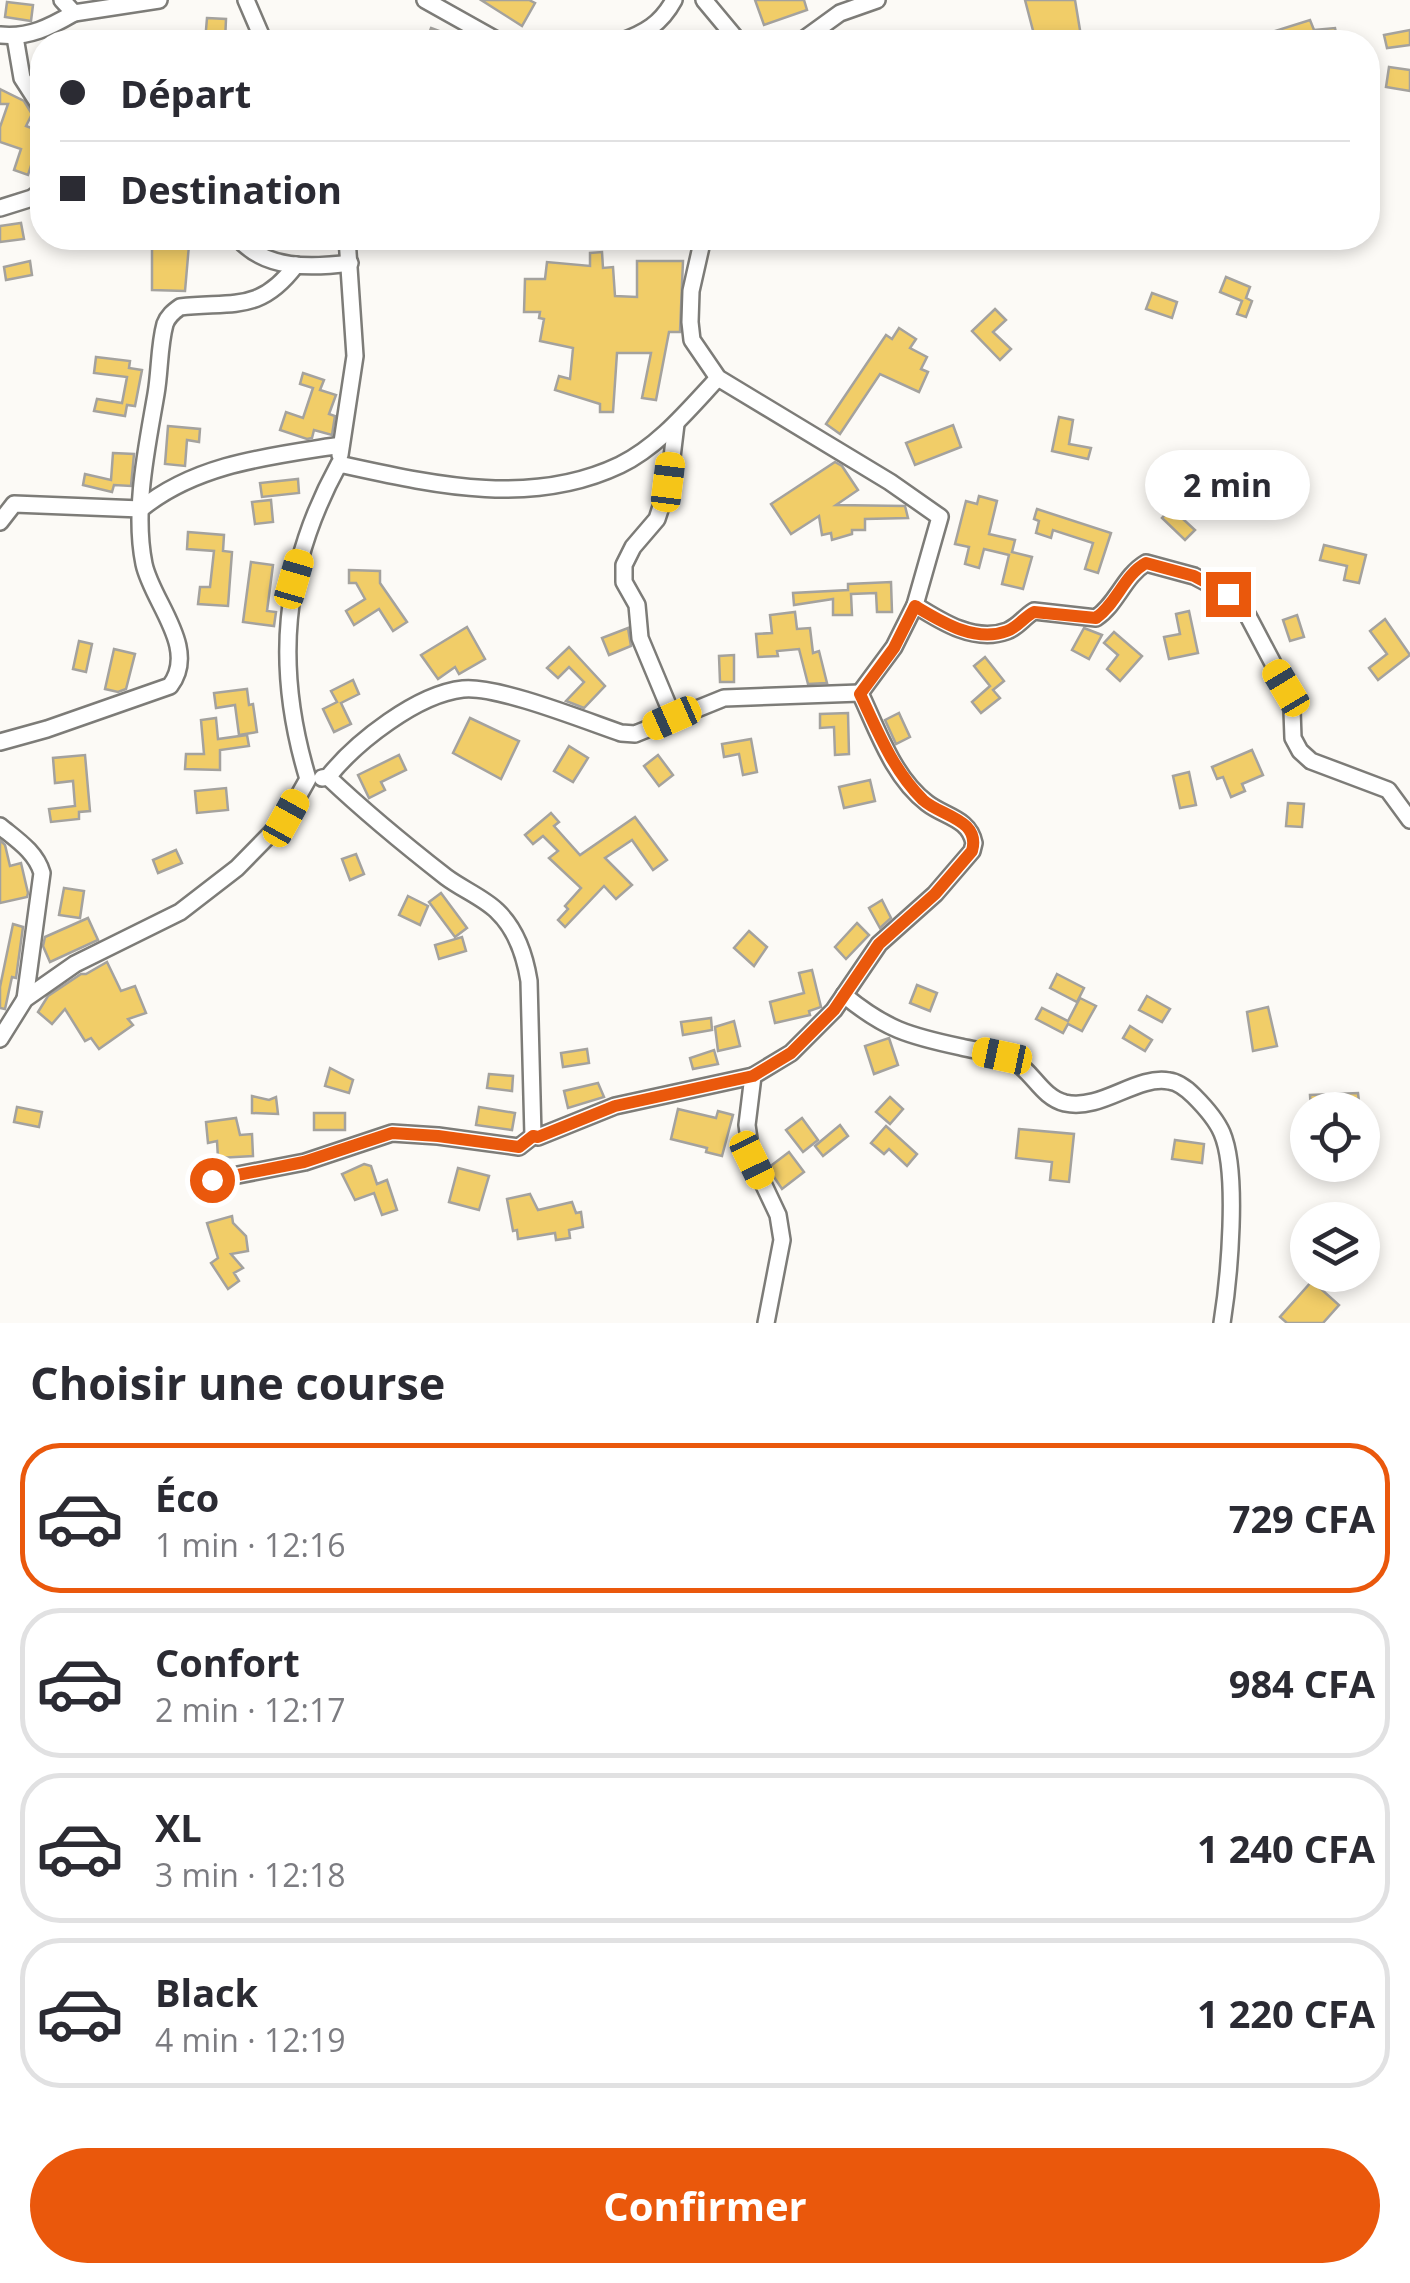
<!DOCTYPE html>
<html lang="fr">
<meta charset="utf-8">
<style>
body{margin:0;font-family:"Open Sans",sans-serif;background:#f7f7f7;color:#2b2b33;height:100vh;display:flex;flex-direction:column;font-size:38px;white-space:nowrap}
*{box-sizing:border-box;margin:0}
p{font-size:32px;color:#7c7c81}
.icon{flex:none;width:55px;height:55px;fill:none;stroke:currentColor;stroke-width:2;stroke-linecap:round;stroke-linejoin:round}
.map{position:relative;height:1323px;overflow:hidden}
.details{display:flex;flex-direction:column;background:#fff;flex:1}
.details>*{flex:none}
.guide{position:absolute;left:30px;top:30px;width:1350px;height:220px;border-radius:40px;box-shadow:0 5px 15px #0003;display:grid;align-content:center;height:220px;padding:0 30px;background:#fff}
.fabs{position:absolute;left:1290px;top:1092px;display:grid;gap:20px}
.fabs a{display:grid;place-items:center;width:90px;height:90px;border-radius:50%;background:#fff;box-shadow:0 5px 15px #0003;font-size:50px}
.end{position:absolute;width:45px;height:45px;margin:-22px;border:12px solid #ea580c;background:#fff;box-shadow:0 0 0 5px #fff}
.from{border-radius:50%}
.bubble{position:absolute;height:70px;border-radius:35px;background:#fff;box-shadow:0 5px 15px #0003;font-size:32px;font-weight:700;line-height:70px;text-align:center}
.car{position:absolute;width:30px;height:60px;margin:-30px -15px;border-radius:12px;box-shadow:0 0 8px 2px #0007;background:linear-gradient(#f5c518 24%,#345 0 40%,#f5c518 0 76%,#345 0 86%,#f5c518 0)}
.guide b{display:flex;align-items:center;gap:35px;height:95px;font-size:38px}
.guide b+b{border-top:2px solid #e1e1e2}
.guide i{width:25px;height:25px;background:#2b2b33}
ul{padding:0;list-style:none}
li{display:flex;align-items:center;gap:30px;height:150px;margin:0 20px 15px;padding:0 10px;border:5px solid #e1e1e2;border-radius:40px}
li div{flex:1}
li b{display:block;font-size:38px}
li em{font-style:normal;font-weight:700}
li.on{border-color:#ea580c}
li>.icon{width:90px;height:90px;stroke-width:1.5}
h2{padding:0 30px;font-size:45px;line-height:120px}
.primary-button{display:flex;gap:20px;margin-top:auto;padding:20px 30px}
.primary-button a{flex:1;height:115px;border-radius:60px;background:#ea580c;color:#fff;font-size:40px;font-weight:700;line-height:115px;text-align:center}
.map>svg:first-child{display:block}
.building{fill:#f1cd68;stroke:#a4a29e;stroke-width:2.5}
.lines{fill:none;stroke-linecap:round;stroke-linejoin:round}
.minor-casing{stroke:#7d7c78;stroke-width:20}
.minor{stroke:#fff;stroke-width:15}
.route{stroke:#ea580c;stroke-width:12}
</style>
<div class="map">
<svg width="1410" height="1323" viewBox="0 0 1410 1323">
<rect width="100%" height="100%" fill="#fcfaf6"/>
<g class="building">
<path d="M481,0H529L535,3L522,26Z"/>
<path d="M755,0H804L807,10L764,25Z"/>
<path d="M1025,0H1075L1082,42H1036Z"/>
<path d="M7,2L33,5L31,21L5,17Z"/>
<path d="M207,18L226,19L225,42H205Z"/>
<path d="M1310,20L1314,30L1335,28L1338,42H1313L1312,34L1279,42L1275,31Z"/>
<path d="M431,28L468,42H426Z"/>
<path d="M1410,30V45L1387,48L1384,35Z"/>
<path d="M1389,67L1410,70V91L1386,87Z"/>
<path d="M0,89L24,101L32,114L26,126L42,132L28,175L14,170L21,149L0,142V127L8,104H0Z"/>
<path d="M21,223L24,239L0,242V226Z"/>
<path d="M189,245L185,291L152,290V246Z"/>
<path d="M602,252L603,268L613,267L615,296L637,297V261H683L680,332H669L656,400L642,398L651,353H617L613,412H600V404L555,390L559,376L570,379L573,348L540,341L544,319L539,318L540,312H524L525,279H545L547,262L590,266V253Z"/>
<path d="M30,261L32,275L6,280L4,267Z"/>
<path d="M1226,277L1250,287L1246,298L1252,301L1246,317L1237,314L1242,301L1220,292Z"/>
<path d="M1152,293L1177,302L1172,318L1146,309Z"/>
<path d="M995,309L1006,320L993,332L1011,349L1000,360L972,331Z"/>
<path d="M899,328L916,339L910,348L927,357L921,369L928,372L919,392L880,374L840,434L826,424L886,335L892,339Z"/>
<path d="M96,357L130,361L129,368L142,370L135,406L127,405L125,416L94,411L97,399L122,403L127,377L94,373Z"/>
<path d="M303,373L324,380L320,390L336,395L329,414L335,416L332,435L314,430L312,438L307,439L280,430L286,412L303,418L313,388L300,384Z"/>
<path d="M1059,417L1073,420L1069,444L1091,448L1088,459L1052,451Z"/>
<path d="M953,425L961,447L915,465L906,443Z"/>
<path d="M168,426L200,429L199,442L187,440L185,466L165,464Z"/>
<path d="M113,453L134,454L131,486L114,485L112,492L83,485L85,474L111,480Z"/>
<path d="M835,462L842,466L858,490L836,505L905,506L908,518L865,519V530H852V534L832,540L831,533L822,535L819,516L791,534L771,504Z"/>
<path d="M298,479L299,493L262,497L260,483Z"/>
<path d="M979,496L997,501L989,534L1015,540L1012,552L1032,557L1023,589L1002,584L1009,555L984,549L979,568L965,564L969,547L955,544L966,501L977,504Z"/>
<path d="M271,500L273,522L255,524L252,502Z"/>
<path d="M1171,508L1195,530L1185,540L1162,518Z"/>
<path d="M1037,509L1111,533L1098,573L1085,569L1093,543L1053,530L1051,538L1036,533L1039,521L1034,519Z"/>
<path d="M188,532L224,535L223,551L232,552L228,606L198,604L200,587H210L214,551L187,549Z"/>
<path d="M1324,545L1366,555L1359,583L1344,580L1347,566L1320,560Z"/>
<path d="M251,562L273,565L267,611L276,612L274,626L243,622Z"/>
<path d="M349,570L380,571V583L407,622L393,631L379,609L354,625L346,611L365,599L356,583H349Z"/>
<path d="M891,582L892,612H877L876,593L851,594L852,615H833V599L794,605L793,593L848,590V584Z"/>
<path d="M1189,611L1198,653L1169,659L1164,637L1180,634L1176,614Z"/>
<path d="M795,612L797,629L810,628L813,653L819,651L827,683L808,684L799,649L777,651L778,656L758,657L756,634L772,633L770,615Z"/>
<path d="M1297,615L1304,637L1290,641L1283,620Z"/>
<path d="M1385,619L1410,655L1378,680L1369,668L1387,654L1370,631Z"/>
<path d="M467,627L485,659L459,674L455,667L438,679L421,655Z"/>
<path d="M628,628L631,646L609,655L602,638Z"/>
<path d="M1084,628L1102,635L1089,659L1072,650Z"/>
<path d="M1114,632L1142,656L1120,681L1107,669L1118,655L1104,643Z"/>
<path d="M79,641L92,644L86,672L73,669Z"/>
<path d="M569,647L605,686L584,708L566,701L584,682L569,667L558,678L547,668Z"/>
<path d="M114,649L135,654L126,689L118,692L105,689Z"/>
<path d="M734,655V682H720L719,656Z"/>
<path d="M985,657L1004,681L993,690L1000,698L981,713L972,702L990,686L974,666Z"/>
<path d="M353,680L359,694L341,703L351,724L334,732L323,709L337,702L331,691Z"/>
<path d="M247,689L249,705L253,704L257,732L239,735L235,705L216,708L214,693Z"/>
<path d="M848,713L849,754L835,755L834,727L820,728V714Z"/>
<path d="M899,713L910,737L896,744L885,720Z"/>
<path d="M216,718L218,739L247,735L249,746L220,750V770L185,769L186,754H204L201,720Z"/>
<path d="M470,718L519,741L501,779L453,753Z"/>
<path d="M751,739L757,772L743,775L739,754L724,757L722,744Z"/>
<path d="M569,746L588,758L573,782L554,771Z"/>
<path d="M1252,750L1263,775L1242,784L1245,791L1231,797L1223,777L1217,779L1212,767Z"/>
<path d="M85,755L90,811L79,812V819L51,822L49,809L75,806L73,781L55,783L53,758Z"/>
<path d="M399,755L406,770L381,782L385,790L369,798L358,775Z"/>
<path d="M658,755L673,775L659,786L644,766Z"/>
<path d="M1189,772L1196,805L1180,808L1173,776Z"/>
<path d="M870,780L875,801L844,808L839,787Z"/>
<path d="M226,788L228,810L197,813L195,791Z"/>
<path d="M1288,803L1304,804L1302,827L1286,826Z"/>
<path d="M551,813L559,822L554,826L580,855L635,817L667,860L653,870L632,840L605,858L632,885L616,899L604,886L565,927L558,920L568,909L565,906L581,888L549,858L558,851L543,836L533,844L525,835Z"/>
<path d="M0,840L5,845L10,866L21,863L28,893L27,897L0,903Z"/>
<path d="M176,850L182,863L158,873L153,860Z"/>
<path d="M356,854L364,874L350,880L342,859Z"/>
<path d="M64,888L84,891L80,918L59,915Z"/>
<path d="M441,893L467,928L455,937L429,902Z"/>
<path d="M408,896L428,906L420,925L399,915Z"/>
<path d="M882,900L891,918L880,928L869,908Z"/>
<path d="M88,918L98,940L50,962L43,946L45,937Z"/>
<path d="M857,923L869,935L846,959L835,947Z"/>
<path d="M13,924L23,927L16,978L12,977L5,1009L0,1008V987Z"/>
<path d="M749,931L767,947L754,966L734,948Z"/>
<path d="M462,937L466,951L439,959L435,945Z"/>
<path d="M107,962L121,991L135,986L146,1013L128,1019L133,1025L99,1049L91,1038L85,1041L65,1009L52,1024L38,1012L48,996L81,974H86Z"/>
<path d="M812,970L821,1007L809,1011L810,1015L775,1023L770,1002L804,993L799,973Z"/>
<path d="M1057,974L1084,988L1077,1002L1050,988Z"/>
<path d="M917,985L937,993L930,1011L910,1003Z"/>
<path d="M1147,996L1170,1009L1162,1022L1139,1010Z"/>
<path d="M1080,998L1096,1006L1082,1031L1068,1024L1063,1033L1036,1019L1042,1008L1068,1021Z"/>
<path d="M1268,1007L1277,1046L1253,1051L1247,1012Z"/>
<path d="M711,1018L712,1030L683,1035L681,1022Z"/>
<path d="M734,1021L740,1046L718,1051L715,1027Z"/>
<path d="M1130,1026L1152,1040L1145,1051L1123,1038Z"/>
<path d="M889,1038L898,1065L874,1074L865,1046Z"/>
<path d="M587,1049L589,1063L563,1067L561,1053Z"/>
<path d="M714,1050L718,1064L693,1069L690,1058Z"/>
<path d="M330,1068L353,1080L349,1093L325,1086Z"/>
<path d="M489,1074L513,1076L512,1091L487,1088Z"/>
<path d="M598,1083L604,1097L568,1108L564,1091Z"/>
<path d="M1358,1093L1360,1110H1311L1310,1095Z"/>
<path d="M252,1096L269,1100L276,1097L278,1114L252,1113Z"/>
<path d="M890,1097L903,1109L890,1124L876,1112Z"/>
<path d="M17,1107L42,1112L39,1127L14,1122Z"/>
<path d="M479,1107L515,1113L512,1130L476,1125Z"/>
<path d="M678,1109L716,1118L718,1111L733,1115L722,1156L706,1152L707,1148L671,1139Z"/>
<rect x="314" y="1113" width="31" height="17"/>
<path d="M236,1118L240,1135L252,1134L253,1156L218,1158L217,1141L208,1143L206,1122Z"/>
<path d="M802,1118L818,1140L803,1152L786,1130Z"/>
<path d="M840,1125L848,1136L823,1156L815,1146Z"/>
<path d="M886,1126L917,1154L907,1166L889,1149L884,1154L871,1143Z"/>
<path d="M1019,1129L1074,1134L1069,1182L1050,1180L1052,1162L1016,1158Z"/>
<path d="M1175,1140L1204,1144L1202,1163L1172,1159Z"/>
<path d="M789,1152L804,1172L782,1189L768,1168Z"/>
<path d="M364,1164L371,1166L377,1184L387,1180L397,1210L382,1215L374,1193L355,1200L342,1174Z"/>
<path d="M458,1168L489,1176L479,1210L449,1202Z"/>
<path d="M530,1194L538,1210L572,1202L576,1213L581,1212L583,1227L569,1230L570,1238L556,1240L555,1233L518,1239L517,1230L513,1231L507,1199Z"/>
<path d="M232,1216L233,1223L246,1236L248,1251L231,1254L243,1268L234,1273L239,1281L228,1289L211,1263L218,1258L207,1223Z"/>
<path d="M1312,1281L1339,1305L1323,1323H1287L1280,1317Z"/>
</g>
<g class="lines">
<defs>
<g id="minor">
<path d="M62,0L74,13L159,0"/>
<path d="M246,0L264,42"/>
<path d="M425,0L500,42"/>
<path d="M704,0L739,42"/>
<path d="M0,35C29,38 50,27 74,13"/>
<path d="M15,37L22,78L42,109"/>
<path d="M620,42C645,33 661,24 674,0"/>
<path d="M800,42L840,13L877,0"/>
<path d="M0,208L32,198L42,191"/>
<path d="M238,238C265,270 312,268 350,263"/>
<path d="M703,238L691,291L690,322L692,340L718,378L890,482L940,517L915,605L894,647L860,693C878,731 893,777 927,803C945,817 969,818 974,843L972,851L935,894L879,944L834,1010L791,1053L753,1076L747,1125L752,1160L778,1215L782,1240L766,1323"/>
<path d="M340,455L355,356L347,238"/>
<path d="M0,522L14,504L141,509C197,463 272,456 341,445"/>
<path d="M915,605C942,622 975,643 1007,631C1018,627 1024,617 1034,611L1096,618C1117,604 1124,576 1146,563L1194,576L1228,594L1248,616L1286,688L1292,710L1293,738L1300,751L1311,761L1388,790L1410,820"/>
<path d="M673,717L640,638L637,605L624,582V565L633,547L657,519L669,482L676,424"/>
<path d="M0,742L47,729L170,686C199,648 152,602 144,564C133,510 147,447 156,394C160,371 159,346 165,324C168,316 173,312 180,307C234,301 260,313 296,265"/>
<path d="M328,777C366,813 405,845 446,877C462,889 484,898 497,911C516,929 525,956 529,981L533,1136L538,1137L615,1106L753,1076"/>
<path d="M322,778L328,777C356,742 417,694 463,689C496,685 586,721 621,733L635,734L724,698L860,693"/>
<path d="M0,826C17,840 36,852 42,873L25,999"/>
<path d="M844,995C885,1029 909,1036 961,1047C977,1051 997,1052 1012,1060C1033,1071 1041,1097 1065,1103C1102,1111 1136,1075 1169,1081C1179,1082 1187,1089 1194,1096C1205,1107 1216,1119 1222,1133C1239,1173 1229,1279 1222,1323"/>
<path d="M0,1039L25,999L75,964L180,912L237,868L286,818L308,779C274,667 282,568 339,464C431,484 530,508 620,465C659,446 689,409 718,378"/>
<path d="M212,1180L305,1162L392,1133L438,1136L519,1147L533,1136"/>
</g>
</defs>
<use href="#minor" class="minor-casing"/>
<use href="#minor" class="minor"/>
</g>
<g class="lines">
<path class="route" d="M212,1180L304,1162L392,1133L438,1136L519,1147L533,1136L538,1137L615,1106L753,1076L791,1053L834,1010L879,944L935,894L972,851C981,819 940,816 923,800C893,770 878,732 860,694L894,648L915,606C942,622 975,643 1007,631C1018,627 1024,617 1034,612L1096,618C1117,603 1124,575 1146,563L1194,576L1228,594"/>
</g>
</svg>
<div class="fabs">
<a><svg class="icon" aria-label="locate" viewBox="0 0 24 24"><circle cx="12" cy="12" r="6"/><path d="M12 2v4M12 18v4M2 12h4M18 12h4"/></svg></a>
<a><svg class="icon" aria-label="layers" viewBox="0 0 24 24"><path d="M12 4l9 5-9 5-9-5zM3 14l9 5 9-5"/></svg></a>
</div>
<i class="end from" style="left:212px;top:1180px"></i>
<i class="end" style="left:1228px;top:594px"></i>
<div class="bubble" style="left:1145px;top:450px;width:165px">2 min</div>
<i class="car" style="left:668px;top:482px;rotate:7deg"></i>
<i class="car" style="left:294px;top:579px;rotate:16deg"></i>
<i class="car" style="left:1286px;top:688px;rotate:329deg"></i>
<i class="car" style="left:672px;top:718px;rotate:246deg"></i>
<i class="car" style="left:286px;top:818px;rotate:29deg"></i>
<i class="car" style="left:1002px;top:1056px;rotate:282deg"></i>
<i class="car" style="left:752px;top:1160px;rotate:154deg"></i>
<div class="guide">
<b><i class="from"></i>Départ</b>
<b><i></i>Destination</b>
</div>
</div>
<section class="details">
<h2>Choisir une course</h2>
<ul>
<li class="on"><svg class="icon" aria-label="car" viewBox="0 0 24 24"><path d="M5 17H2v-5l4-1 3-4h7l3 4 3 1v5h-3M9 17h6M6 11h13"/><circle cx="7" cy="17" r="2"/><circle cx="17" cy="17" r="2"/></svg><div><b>Éco</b><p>1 min · 12:16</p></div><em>729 CFA</em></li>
<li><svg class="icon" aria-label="car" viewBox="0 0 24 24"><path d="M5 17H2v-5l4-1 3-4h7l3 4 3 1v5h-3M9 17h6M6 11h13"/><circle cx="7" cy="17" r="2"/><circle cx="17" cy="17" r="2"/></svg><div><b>Confort</b><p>2 min · 12:17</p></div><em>984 CFA</em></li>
<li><svg class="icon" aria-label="car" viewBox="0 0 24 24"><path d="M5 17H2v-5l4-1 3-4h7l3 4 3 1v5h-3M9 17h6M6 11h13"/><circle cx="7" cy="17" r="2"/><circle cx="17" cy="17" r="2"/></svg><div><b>XL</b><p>3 min · 12:18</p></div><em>1 240 CFA</em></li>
<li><svg class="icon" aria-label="car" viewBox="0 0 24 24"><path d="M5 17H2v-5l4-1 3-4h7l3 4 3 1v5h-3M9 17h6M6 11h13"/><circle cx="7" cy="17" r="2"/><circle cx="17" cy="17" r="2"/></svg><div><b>Black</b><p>4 min · 12:19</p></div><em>1 220 CFA</em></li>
</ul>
<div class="primary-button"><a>Confirmer</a></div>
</section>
